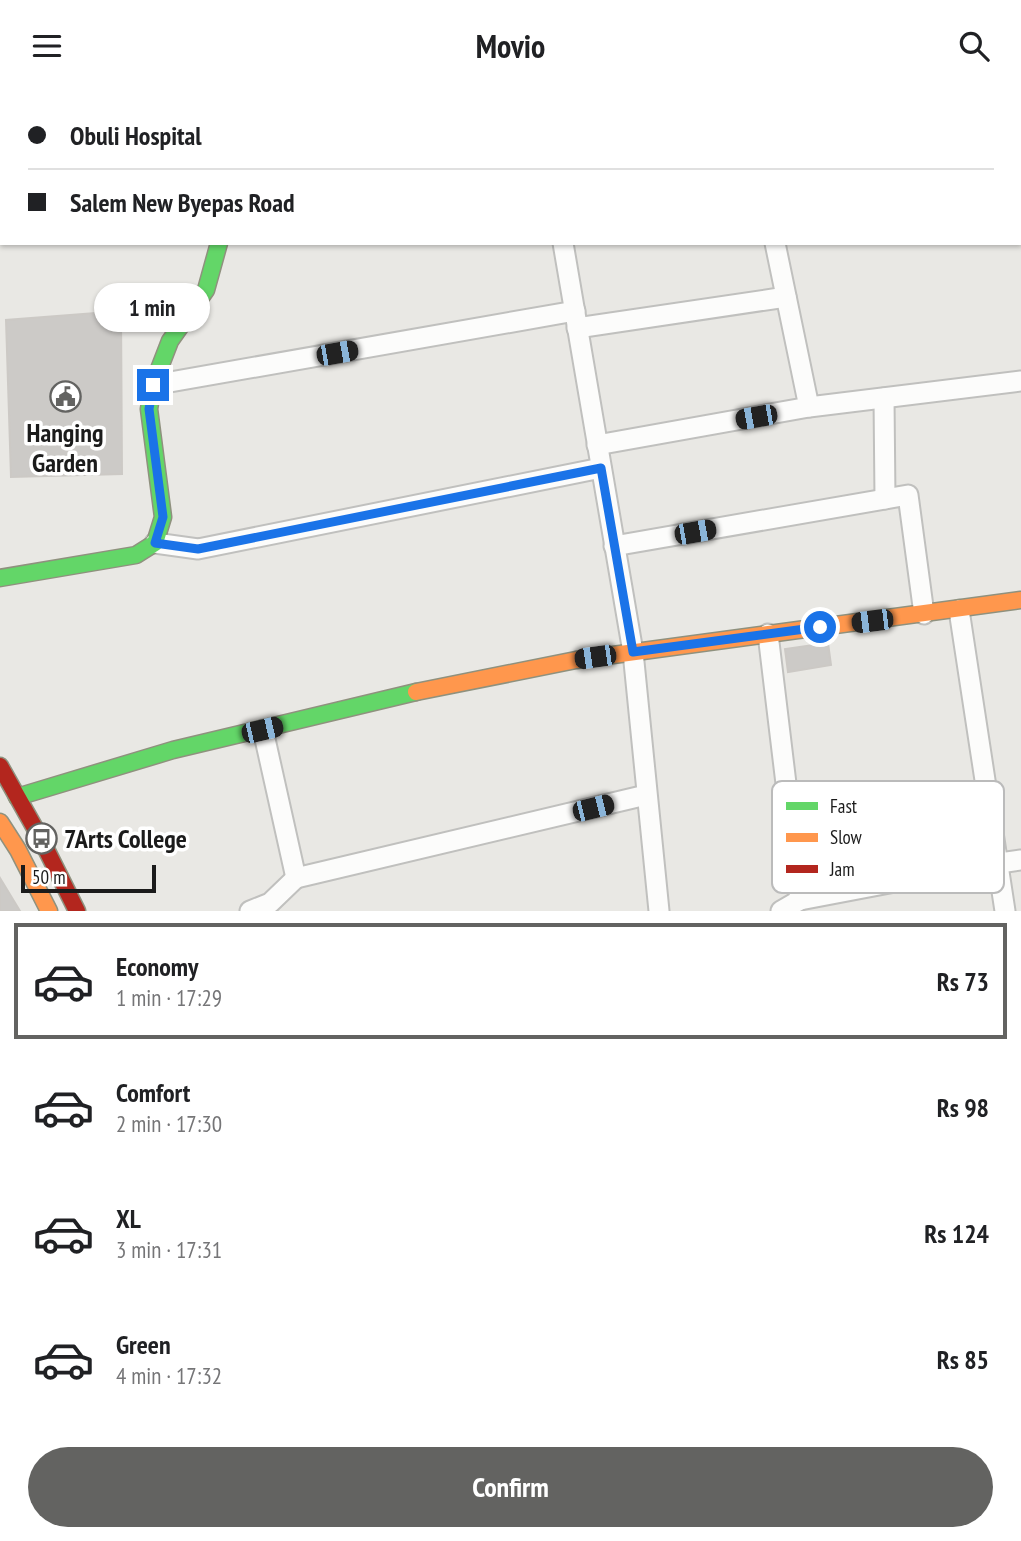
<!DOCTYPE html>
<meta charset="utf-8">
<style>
body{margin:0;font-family:"PT Sans Narrow",sans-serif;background:#f2f2f2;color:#202124;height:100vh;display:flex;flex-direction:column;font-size:26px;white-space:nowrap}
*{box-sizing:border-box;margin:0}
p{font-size:23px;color:#757577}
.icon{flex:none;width:38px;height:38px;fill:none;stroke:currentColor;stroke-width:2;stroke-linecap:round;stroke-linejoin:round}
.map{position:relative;height:820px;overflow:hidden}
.sheet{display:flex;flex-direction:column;background:#fff;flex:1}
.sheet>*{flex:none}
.guide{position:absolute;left:0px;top:0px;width:1022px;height:154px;box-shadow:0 2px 5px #0004;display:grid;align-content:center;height:154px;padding:0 28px;background:#fff}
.scale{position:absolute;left:21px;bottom:18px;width:135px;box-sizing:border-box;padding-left:7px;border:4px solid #1b1b1b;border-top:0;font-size:19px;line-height:24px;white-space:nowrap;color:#1b1b1b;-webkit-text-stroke:5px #fff;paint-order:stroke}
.end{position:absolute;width:32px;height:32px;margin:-16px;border:9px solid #1a73e8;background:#fff;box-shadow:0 0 0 4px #fff}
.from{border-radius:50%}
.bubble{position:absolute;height:49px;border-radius:24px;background:#fff;box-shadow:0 2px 5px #0004;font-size:23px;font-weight:800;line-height:49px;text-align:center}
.car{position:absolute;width:21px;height:42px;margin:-21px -10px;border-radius:9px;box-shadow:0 0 5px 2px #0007;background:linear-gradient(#222 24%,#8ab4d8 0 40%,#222 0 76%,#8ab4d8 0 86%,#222 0)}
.guide b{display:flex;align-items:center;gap:24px;height:66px;font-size:26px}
.guide b+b{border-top:2px solid #e0e0e0}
.guide i{width:18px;height:18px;background:#202124}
ul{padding:12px 0 0;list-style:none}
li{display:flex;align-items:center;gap:21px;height:116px;margin:0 14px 10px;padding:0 14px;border:4px solid transparent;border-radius:0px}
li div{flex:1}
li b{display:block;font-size:26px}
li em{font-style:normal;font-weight:800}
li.current{border-color:#636361}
li>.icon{width:63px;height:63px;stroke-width:1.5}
.button{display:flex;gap:14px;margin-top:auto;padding:14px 28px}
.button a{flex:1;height:80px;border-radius:42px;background:#636361;color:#fff;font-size:28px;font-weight:800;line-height:80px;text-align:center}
header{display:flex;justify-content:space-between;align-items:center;height:91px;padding:0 28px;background:#fff;font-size:32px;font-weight:800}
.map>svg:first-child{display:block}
.building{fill:#cccac7;stroke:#ccc9c5;stroke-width:2}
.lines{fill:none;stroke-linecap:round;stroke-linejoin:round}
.street-casing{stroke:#c0c0be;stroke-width:23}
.fast-casing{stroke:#8f917e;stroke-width:19}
.slow-casing{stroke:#8f917e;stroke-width:19}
.jam-casing{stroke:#8f917e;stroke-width:19}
.street{stroke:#fcfcfb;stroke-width:19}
.fast{stroke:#63d668;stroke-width:16}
.slow{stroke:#ff974d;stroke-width:16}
.jam{stroke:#b3261e;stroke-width:16}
.route{stroke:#1a73e8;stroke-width:9}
.labels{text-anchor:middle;stroke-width:7;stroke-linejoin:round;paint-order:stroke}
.poi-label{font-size:26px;font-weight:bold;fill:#1b1b1b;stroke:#fff}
.key{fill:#fff;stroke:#bbb;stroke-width:2}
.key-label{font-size:19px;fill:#1b1b1b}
</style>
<header><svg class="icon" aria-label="menu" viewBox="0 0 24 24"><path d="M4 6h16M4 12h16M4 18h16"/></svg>Movio<svg class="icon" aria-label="search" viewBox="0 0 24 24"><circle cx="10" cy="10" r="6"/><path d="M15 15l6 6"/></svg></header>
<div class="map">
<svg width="1021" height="820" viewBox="0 0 1021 820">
<rect width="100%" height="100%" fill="#e9e8e4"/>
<g class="building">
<path d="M121,220L122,383L11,386L6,229Z"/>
<path d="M828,552L831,574L788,581L785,558Z"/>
<path d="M0,787L20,820H0Z"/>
</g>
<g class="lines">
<defs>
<g id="street">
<path d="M405,0L406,2"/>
<path d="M538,0V2"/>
<path d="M753,0L754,2"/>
<path d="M720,2L731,0"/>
<path d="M969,2L980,0"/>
<path d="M1020,125H1021"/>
<path d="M563,152L633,561L659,820"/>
<path d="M577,237L786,206"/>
<path d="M153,294L575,220"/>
<path d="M884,307L885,408"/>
<path d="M809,316L1021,290"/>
<path d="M597,354L809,316L775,152"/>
<path d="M155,452L198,458L601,377"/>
<path d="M614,455L908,404L924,523"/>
<path d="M959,519L1005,820"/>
<path d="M768,543L800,809L979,775L1021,769"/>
<path d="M263,639L296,787L646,704"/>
<path d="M250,820L270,812L296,787"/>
<path d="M781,820L800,809"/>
</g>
<g id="fast">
<path d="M0,487L136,464L155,452L163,426L149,318L153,294L170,250L206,199L219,152"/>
<path d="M17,706L173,659L416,601"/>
</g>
<g id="slow">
<path d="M287,2L288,0"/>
<path d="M416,601L576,569L1021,509"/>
<path d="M0,731L18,759L49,820"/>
</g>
<path id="jam" d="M0,675L41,748L77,820"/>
</defs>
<use href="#street" class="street-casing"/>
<use href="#fast" class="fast-casing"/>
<use href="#slow" class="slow-casing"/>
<use href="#jam" class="jam-casing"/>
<use href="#street" class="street"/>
<use href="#fast" class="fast"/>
<use href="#slow" class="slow"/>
<use href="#jam" class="jam"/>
</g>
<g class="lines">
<path class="route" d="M153,294L149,318L163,426L155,452L198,458L601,377L633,561L820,536"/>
</g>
<defs>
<symbol id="civic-ring" viewBox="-11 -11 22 22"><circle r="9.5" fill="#fff" stroke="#636361" stroke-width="1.5"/><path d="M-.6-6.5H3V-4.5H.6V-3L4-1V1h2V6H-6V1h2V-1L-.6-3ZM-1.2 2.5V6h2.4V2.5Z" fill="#636361"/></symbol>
<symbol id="bus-ring" viewBox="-11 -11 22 22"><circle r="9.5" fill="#fff" stroke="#636361" stroke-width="1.5"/><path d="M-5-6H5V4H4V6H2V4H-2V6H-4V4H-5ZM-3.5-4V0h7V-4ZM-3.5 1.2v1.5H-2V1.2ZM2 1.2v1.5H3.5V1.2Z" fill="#636361"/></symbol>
</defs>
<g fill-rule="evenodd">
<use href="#civic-ring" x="48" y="288" width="35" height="35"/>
<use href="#bus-ring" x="24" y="730" width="35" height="35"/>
</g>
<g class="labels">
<g class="poi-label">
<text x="65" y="351">Hanging<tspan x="65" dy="30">Garden</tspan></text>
<text x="64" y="757" text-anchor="start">7Arts College</text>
</g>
</g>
<rect x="772" y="690" width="232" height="112" rx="10" class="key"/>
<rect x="786" y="711" width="32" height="8" fill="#63d668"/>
<rect x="786" y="742" width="32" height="9" fill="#ff974d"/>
<rect x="786" y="774" width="32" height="8" fill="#b3261e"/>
<g class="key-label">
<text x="830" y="722">Fast</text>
<text x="830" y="753">Slow</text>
<text x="830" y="785">Jam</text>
</g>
</svg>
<div class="scale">50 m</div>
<i class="end from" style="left:820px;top:536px"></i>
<i class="end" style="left:153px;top:294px"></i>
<div class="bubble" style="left:94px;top:192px;width:116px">1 min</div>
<i class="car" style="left:337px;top:262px;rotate:80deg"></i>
<i class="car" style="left:756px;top:326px;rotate:260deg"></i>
<i class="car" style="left:695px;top:441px;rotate:80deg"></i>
<i class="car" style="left:872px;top:530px;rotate:263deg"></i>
<i class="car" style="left:595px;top:566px;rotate:262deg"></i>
<i class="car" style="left:262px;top:639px;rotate:77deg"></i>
<i class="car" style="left:593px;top:717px;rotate:76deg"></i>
<div class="guide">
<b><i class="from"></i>Obuli Hospital</b>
<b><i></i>Salem New Byepas Road</b>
</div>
</div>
<section class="sheet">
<ul>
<li class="current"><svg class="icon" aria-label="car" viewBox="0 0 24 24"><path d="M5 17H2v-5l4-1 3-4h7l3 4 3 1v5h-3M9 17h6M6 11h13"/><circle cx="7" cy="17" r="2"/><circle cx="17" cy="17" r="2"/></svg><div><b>Economy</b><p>1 min · 17:29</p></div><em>Rs 73</em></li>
<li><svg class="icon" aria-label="car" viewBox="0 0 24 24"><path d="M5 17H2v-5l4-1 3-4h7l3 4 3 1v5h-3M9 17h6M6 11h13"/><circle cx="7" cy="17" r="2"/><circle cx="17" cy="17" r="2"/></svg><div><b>Comfort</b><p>2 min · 17:30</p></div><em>Rs 98</em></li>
<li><svg class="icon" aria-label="car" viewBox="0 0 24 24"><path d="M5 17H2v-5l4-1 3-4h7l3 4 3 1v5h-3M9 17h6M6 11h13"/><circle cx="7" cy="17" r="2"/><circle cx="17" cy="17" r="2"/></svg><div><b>XL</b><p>3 min · 17:31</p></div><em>Rs 124</em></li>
<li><svg class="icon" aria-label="car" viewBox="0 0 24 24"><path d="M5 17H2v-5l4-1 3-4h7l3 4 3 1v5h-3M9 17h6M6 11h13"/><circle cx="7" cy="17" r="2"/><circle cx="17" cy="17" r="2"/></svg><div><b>Green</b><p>4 min · 17:32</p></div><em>Rs 85</em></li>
</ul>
<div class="button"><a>Confirm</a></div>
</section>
